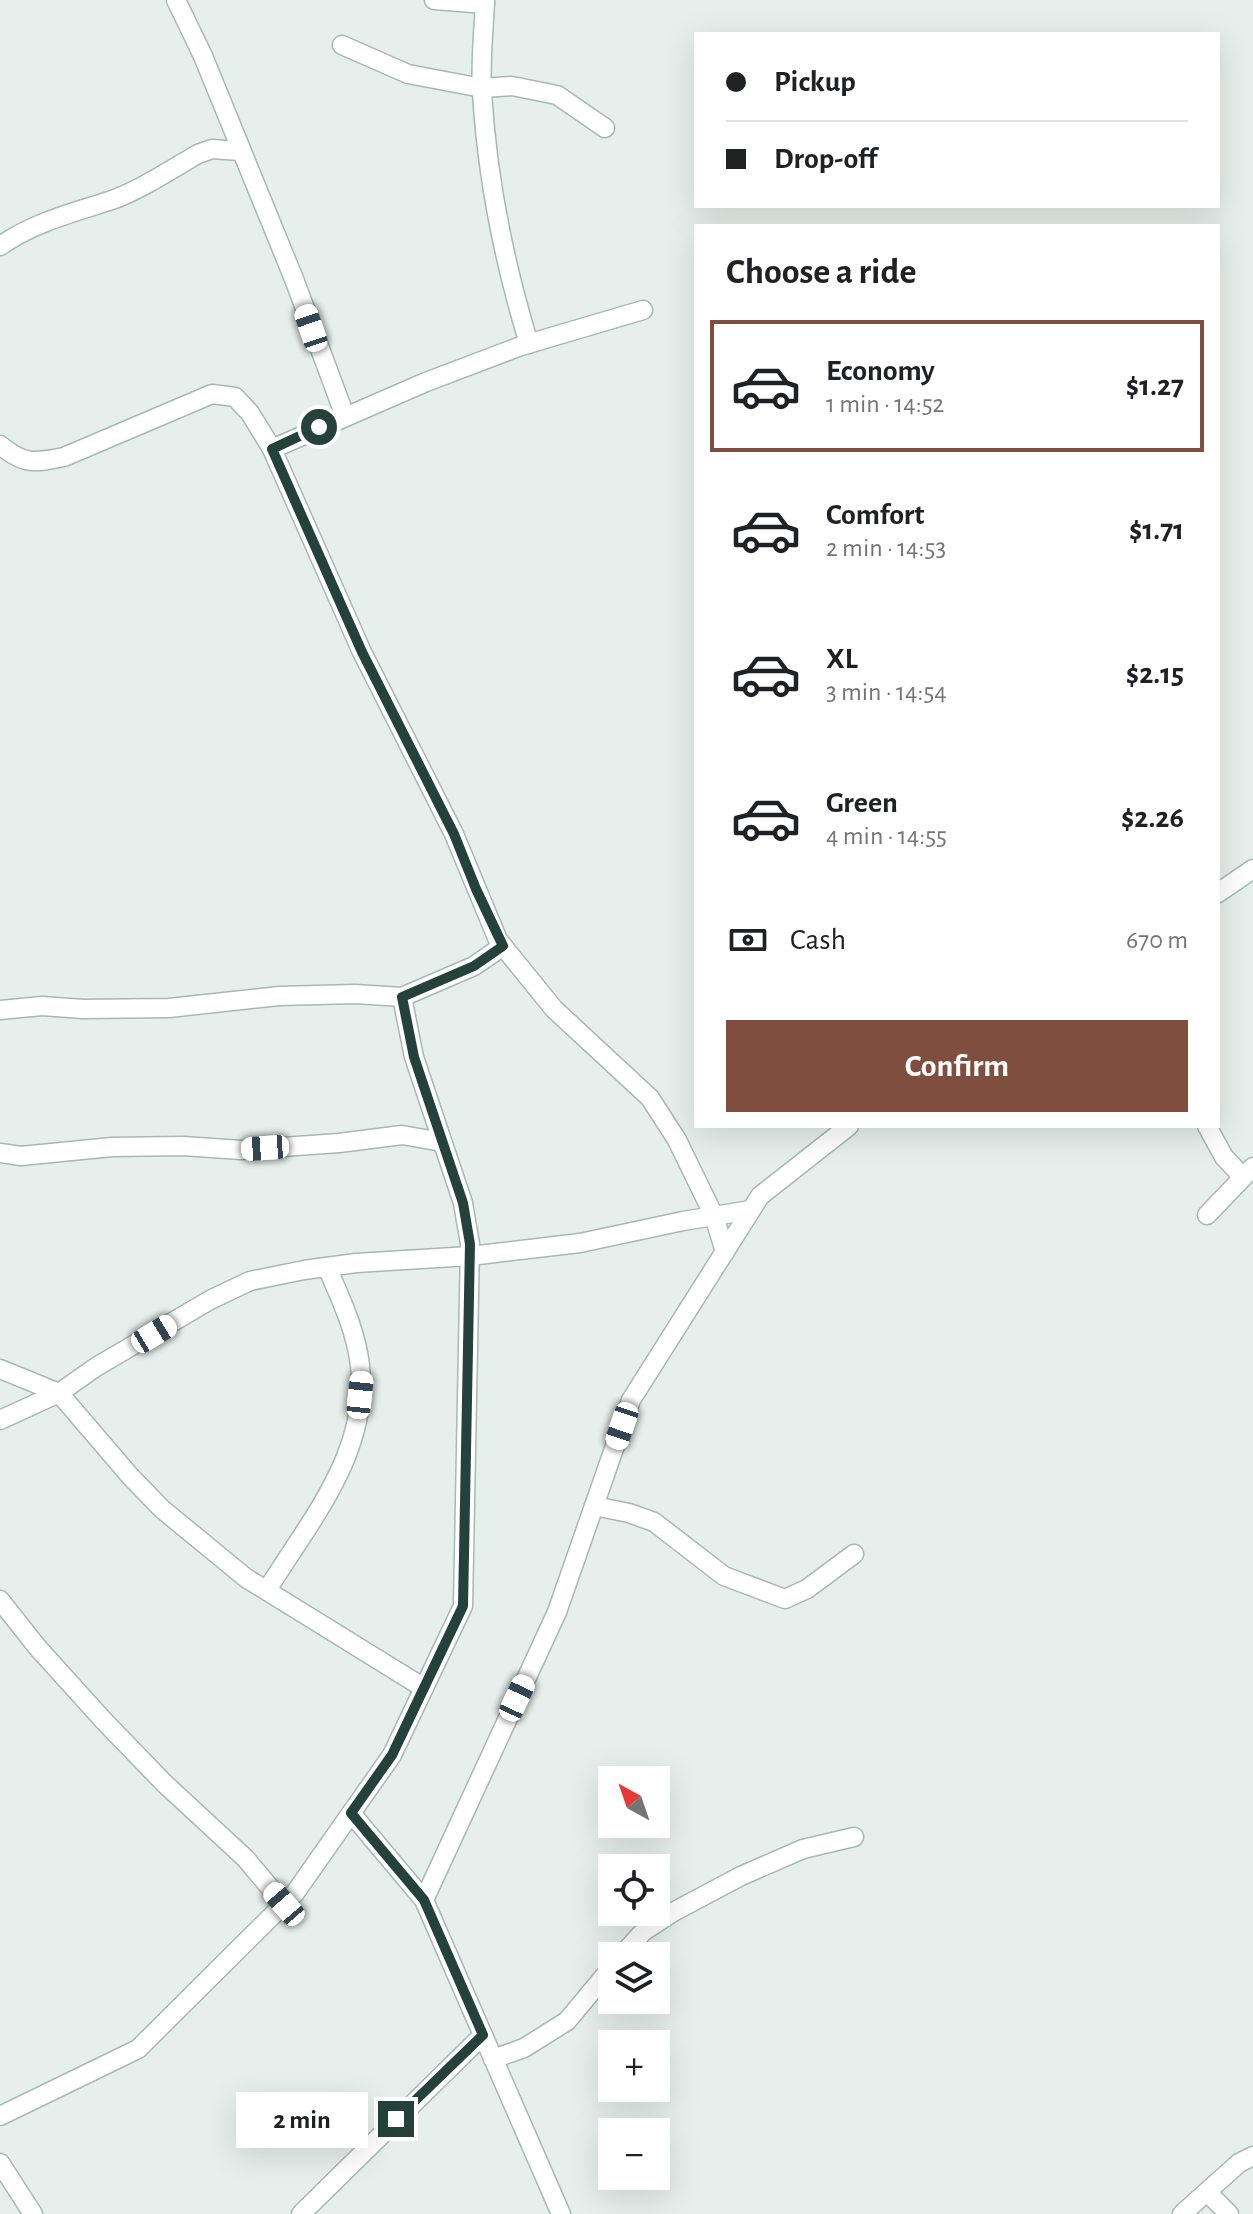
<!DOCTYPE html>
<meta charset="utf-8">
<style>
body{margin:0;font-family:"Alegreya Sans",sans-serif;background:#f2f2f2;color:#202124;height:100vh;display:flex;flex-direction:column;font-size:30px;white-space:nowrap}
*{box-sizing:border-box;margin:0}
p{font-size:26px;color:#757577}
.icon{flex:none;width:44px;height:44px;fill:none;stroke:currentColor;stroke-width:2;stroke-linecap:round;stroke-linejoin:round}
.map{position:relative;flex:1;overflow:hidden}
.panel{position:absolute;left:694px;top:224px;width:526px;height:904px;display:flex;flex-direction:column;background:#fff;border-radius:0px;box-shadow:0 8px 32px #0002}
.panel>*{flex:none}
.guide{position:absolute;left:694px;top:32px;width:526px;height:176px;border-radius:0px;box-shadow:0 8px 32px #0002;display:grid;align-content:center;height:176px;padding:0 32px;background:#fff}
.needle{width:52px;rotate:320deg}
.controls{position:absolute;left:598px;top:1766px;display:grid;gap:16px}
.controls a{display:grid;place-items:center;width:72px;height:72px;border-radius:0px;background:#fff;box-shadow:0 8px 32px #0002;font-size:40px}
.end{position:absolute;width:36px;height:36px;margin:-18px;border:10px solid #24423a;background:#fff;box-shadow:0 0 0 4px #fff}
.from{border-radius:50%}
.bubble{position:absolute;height:56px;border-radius:0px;background:#fff;box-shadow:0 8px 32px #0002;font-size:26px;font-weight:600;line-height:56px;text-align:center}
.car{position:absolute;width:24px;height:48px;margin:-24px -12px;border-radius:10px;box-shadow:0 0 6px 2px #0007;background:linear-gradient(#fff 24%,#345 0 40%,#fff 0 76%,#345 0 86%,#fff 0)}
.guide b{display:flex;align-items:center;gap:28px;height:76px;font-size:30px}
.guide b+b{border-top:2px solid #e0e0e0}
.guide i{width:20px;height:20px;background:#202124}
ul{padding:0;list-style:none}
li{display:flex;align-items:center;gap:24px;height:132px;margin:0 16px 12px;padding:0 16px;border:4px solid transparent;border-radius:0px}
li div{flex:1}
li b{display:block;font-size:30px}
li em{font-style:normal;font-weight:600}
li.on{border-color:#7f4e3f}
li>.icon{width:72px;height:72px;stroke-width:1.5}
h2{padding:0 32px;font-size:36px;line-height:96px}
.pay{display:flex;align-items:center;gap:20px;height:88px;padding:0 32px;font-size:30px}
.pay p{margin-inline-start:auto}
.cta{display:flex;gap:16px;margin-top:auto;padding:16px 32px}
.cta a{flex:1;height:92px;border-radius:0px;background:#7f4e3f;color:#fff;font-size:32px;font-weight:600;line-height:92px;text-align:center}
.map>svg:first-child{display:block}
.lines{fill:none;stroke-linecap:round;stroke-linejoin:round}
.minor-casing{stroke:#a8b8b2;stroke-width:21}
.minor{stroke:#fff;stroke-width:18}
.route{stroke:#24423a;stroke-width:10}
</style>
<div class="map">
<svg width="1253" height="2214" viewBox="0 0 1253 2214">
<rect width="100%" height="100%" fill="#e6efeb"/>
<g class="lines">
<defs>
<g id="minor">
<path d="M176,0L203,56L294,279L345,416"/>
<path d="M434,0L485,4"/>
<path d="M485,0C484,30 480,61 482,92C487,177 504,262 529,344"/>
<path d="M342,45L408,74L482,88L512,86L557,95L605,128"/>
<path d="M0,246C33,223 71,213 109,201C137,192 172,169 198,154L212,149L240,151"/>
<path d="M0,445C24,465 34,463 64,457L212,394L235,397L250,413L272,449L362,652L454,834L498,940L554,1009L650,1098L677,1140L714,1216L725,1252"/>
<path d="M272,449L426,382L521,346L643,310"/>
<path d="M1218,893L1253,869"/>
<path d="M0,1010L42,1006L83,1009L169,1008L279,996L355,994L402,997L474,966L503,946"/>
<path d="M1207,1126L1224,1157L1242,1176"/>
<path d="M0,1153L21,1156L112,1147L183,1146L241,1150L339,1143L402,1135L442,1142"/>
<path d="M1207,1215L1253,1167"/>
<path d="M0,1369L59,1393L130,1476L162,1509L246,1578L424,1688"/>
<path d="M0,1420L59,1393L96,1367L210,1300L250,1281L304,1270L356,1263L470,1256L580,1243L683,1221L751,1210"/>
<path d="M594,1506L629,1513L654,1522L724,1576L785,1599L807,1589L854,1554"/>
<path d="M267,1590C313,1516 378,1442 357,1348C351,1320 338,1293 327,1267"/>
<path d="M0,1600L38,1648L104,1721L165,1784L245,1858L284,1904"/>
<path d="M351,1813L424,1900L561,2214"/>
<path d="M424,1900L557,1612L631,1400L760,1196L849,1126"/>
<path d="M621,1956L644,1931L675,1911L741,1876L803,1849L854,1837"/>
<path d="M493,2059L524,2048L567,2021L612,1967"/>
<path d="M0,2116L138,2049L295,1893L392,1755L463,1606L470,1244L463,1203L414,1057L402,997"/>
<path d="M0,2163L33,2214"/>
<path d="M1208,2193L1229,2214"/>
<path d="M301,2214L483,2035"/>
<path d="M1182,2214L1239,2163L1253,2156"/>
</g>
</defs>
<use href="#minor" class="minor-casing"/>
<use href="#minor" class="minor"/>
</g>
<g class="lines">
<path class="route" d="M319,427L272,449L362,652L454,834L476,889L503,946L474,966L402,997L414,1057L463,1203L470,1244L463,1606L392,1755L351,1813L424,1900L483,2035L396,2119"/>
</g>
</svg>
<div class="controls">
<a><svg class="needle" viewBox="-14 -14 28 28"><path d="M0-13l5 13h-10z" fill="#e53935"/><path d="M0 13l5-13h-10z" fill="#757577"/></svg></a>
<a><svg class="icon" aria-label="locate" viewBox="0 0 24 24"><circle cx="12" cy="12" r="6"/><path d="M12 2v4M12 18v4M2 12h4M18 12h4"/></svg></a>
<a><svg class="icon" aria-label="layers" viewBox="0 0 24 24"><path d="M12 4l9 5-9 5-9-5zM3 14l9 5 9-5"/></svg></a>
<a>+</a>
<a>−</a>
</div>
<i class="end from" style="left:319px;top:427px"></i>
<i class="end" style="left:396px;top:2119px"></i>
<div class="bubble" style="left:236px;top:2092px;width:132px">2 min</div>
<i class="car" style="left:311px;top:328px;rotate:341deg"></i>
<i class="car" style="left:265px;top:1148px;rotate:266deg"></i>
<i class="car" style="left:154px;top:1334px;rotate:59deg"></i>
<i class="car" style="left:360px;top:1395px;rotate:6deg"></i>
<i class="car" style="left:622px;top:1426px;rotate:199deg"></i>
<i class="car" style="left:517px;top:1698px;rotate:25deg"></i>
<i class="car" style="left:284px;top:1904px;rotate:319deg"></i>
<div class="guide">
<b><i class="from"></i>Pickup</b>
<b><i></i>Drop-off</b>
</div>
<section class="panel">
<h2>Choose a ride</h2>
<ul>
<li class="on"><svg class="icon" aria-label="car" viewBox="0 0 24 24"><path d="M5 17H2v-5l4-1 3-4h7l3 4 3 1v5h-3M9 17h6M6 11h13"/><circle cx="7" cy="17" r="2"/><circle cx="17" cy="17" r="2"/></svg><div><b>Economy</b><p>1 min · 14:52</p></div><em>$1.27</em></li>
<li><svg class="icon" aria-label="car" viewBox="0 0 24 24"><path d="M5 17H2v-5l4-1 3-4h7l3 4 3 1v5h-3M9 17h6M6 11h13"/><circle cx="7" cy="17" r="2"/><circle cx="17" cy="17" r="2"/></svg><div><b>Comfort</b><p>2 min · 14:53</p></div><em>$1.71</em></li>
<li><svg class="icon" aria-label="car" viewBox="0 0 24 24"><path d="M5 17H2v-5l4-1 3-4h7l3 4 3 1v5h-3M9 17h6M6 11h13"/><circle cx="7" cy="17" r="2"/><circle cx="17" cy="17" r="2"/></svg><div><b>XL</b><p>3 min · 14:54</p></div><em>$2.15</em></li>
<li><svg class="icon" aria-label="car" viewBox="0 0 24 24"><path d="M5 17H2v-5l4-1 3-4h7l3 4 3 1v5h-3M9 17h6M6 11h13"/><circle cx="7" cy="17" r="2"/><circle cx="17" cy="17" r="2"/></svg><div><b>Green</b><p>4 min · 14:55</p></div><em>$2.26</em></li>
</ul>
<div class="pay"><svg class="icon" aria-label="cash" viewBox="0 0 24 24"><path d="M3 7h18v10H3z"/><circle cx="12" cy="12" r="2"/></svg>Cash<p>670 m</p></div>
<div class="cta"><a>Confirm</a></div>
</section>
</div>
